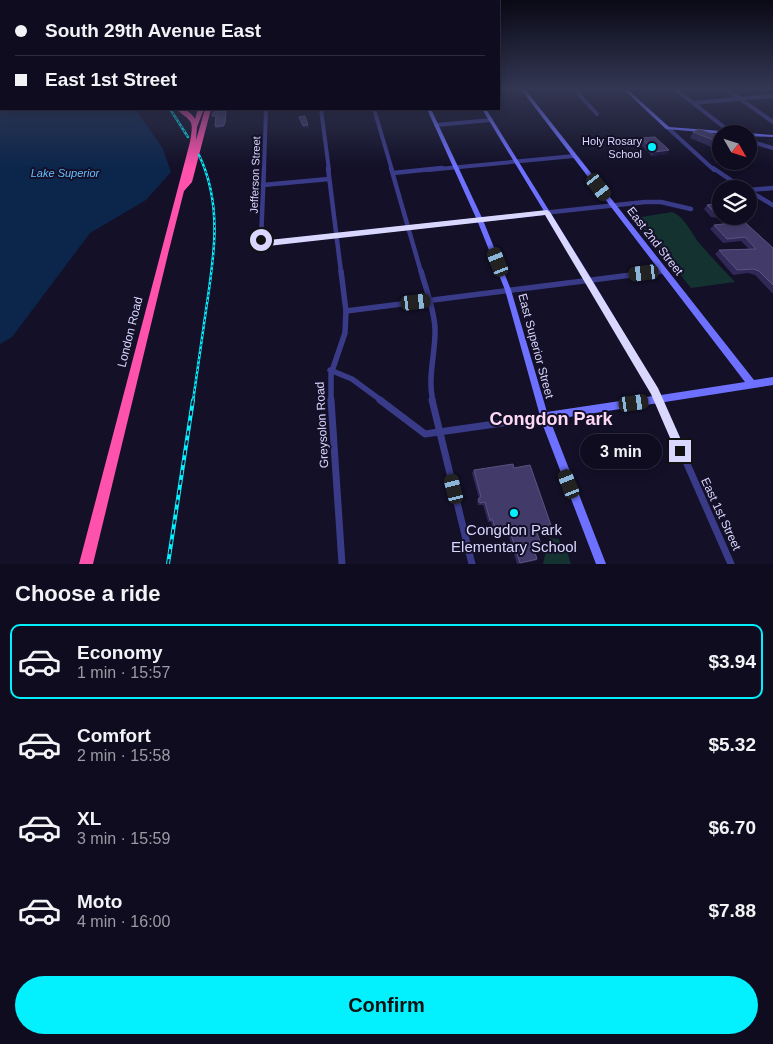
<!DOCTYPE html>
<meta charset="utf-8">
<style>
body{margin:0;font-family:Helvetica,sans-serif;background:#171527;color:#f1f3f6;height:100vh;display:flex;flex-direction:column;font-size:19px;white-space:nowrap}
*{box-sizing:border-box;margin:0}
p{font-size:16px;color:#9b9ba4}
.icon{flex:none;width:28px;height:28px;fill:none;stroke:currentColor;stroke-width:2;stroke-linecap:round;stroke-linejoin:round}
.map{position:relative;height:564px;overflow:hidden}
.drawer{display:flex;flex-direction:column;background:#0e0c1e;flex:1}
.drawer>*{flex:none}
.guide{position:absolute;left:0px;top:0px;width:500px;height:110px;box-shadow:0 2px 12px #0003,0 0 0 1px #2e2c3c;display:grid;align-content:center;height:110px;padding:0 15px;background:#0e0c1e}
.needle{width:32px;rotate:129deg}
.fabs{position:absolute;left:712px;top:125px;display:grid;gap:10px}
.fabs a{display:grid;place-items:center;width:45px;height:45px;border-radius:50%;background:#0e0c1e;box-shadow:0 2px 12px #0003,0 0 0 1px #2e2c3c;font-size:25px}
.end{position:absolute;width:22px;height:22px;margin:-11px;border:6px solid #dad7ff;background:#111;box-shadow:0 0 0 2px #111}
.from{border-radius:50%}
.bubble{position:absolute;height:35px;border-radius:18px;background:#0e0c1e;box-shadow:0 2px 12px #0003,0 0 0 1px #2e2c3c;font-size:16px;font-weight:700;line-height:35px;text-align:center}
.car{position:absolute;width:15px;height:30px;margin:-15px -8px;border-radius:6px;box-shadow:0 0 4px 1px #0007;background:linear-gradient(#222 24%,#8ab4d8 0 40%,#222 0 76%,#8ab4d8 0 86%,#222 0)}
.guide b{display:flex;align-items:center;gap:18px;height:48px;font-size:19px}
.guide b+b{border-top:1px solid #2e2c3c}
.guide i{width:12px;height:12px;background:#f1f3f6}
ul{padding:0;list-style:none}
li{display:flex;align-items:center;gap:15px;height:75px;margin:0 10px 8px;padding:0 5px;border:2px solid transparent;border-radius:10px}
li div{flex:1}
li b{display:block;font-size:19px}
li em{font-style:normal;font-weight:700}
li.active{border-color:#03f1ff}
li>.icon{width:45px;height:45px;stroke-width:1.5}
h2{padding:0 15px;font-size:22px;line-height:60px}
.primary-button{display:flex;gap:10px;margin-top:auto;padding:10px 15px}
.primary-button a{flex:1;height:58px;border-radius:30px;background:#03f1ff;color:#111;font-size:20px;font-weight:700;line-height:58px;text-align:center}
.map>svg:first-child{display:block}
.green{fill:#133230}
.water{fill:#0c264b}
.lines{fill:none;stroke-linecap:round;stroke-linejoin:round}
.street-far3{stroke:#3a3b88;stroke-width:4}
.street-far2{stroke:#3a3b88;stroke-width:4.5}
.street-far1{stroke:#3a3b88;stroke-width:5.5}
.street{stroke:#3a3b88;stroke-width:7}
.secondary{fill:#6e71ff;fill-rule:evenodd}
.highway{fill:#ff52ac;fill-rule:evenodd}
.rail-far1-casing{stroke:#03f1ff;stroke-width:2.5}
.rail-casing{stroke:#03f1ff;stroke-width:4}
.rail-far1{stroke:#131028;stroke-width:1;stroke-dasharray:2.5;stroke-linecap:butt}
.rail{stroke:#131028;stroke-width:2;stroke-dasharray:5;stroke-linecap:butt}
.wall{fill:#302857}
.shaded-wall{fill:#1d173c}
.building{fill:#423b69;stroke:#5a5380}
.route{fill:#dad7ff}
.poi-dot{fill:#03f1ff;stroke:#131028;stroke-width:2}
.labels{text-anchor:middle;stroke-width:4;stroke-linejoin:round;paint-order:stroke}
.far-poi-label{font-size:11px;fill:#dad7ff;stroke:#131028;text-anchor:end}
.far-water-label{font-size:11px;font-style:italic;fill:#65beff;stroke:#131028}
.far-street-label{font-size:11px;fill:#dad7ff;stroke:#131028}
.street-label{font-size:12px;fill:#dad7ff;stroke:#131028}
.near-poi-label{font-size:15px;fill:#dad7ff;stroke:#131028}
.near-quarter-label{font-size:18px;font-weight:bold;fill:#ffd9f3;stroke:#131028}
</style>
<div class="map">
<svg width="773" height="564" viewBox="0 0 773 564">
<rect width="100%" height="100%" fill="#131028"/>
<g class="green">
<path d="M672,212C685,217 691,233 700,244C711,257 723,269 735,282L691,288L635,218Z"/>
<path d="M549,538L558,539L566,548L571,564H543Z"/>
</g>
<path class="water" d="M0,88L1,109H135L162,147L171,172L146,200L90,233L12,337L0,344Z"/>
<g class="lines">
<g class="street-far3">
<path d="M573,88L597,114"/>
<path d="M674,88L729,131"/>
<path d="M725,88L773,122"/>
<path d="M693,103L773,96"/>
<path d="M321,109L329,170"/>
<path d="M374,109L392,170"/>
<path d="M436,125L491,120"/>
<path d="M668,128L714,170"/>
<path d="M749,141L773,148"/>
<path d="M264,170L266,109"/>
<path d="M428,170L574,156"/>
</g>
<g class="street-far2">
<path d="M264,168L261,239L266,243L645,202H661L691,209"/>
<path d="M328,168L341,272"/>
<path d="M391,168L421,272"/>
<path d="M713,168L744,189"/>
<path d="M393,173L442,168"/>
<path d="M263,185L329,179"/>
<path d="M749,190L773,188"/>
<path d="M749,191L773,205"/>
<path d="M655,272L663,271"/>
</g>
<g class="street-far1">
<path d="M421,271C426,289 434,309 435,328C436,352 427,377 433,401"/>
<path d="M346,311L663,271"/>
<path d="M330,370L352,379L382,401"/>
<path d="M659,399L660,401"/>
<path d="M331,401V374L345,333L346,311L341,271"/>
</g>
<g class="street">
<path d="M331,400L342,564"/>
<path d="M380,400L425,434L544,417"/>
<path d="M432,400L472,564"/>
<path d="M659,400L731,564"/>
</g>
<g class="secondary">
<path d="M520,88H524L754,380L773,377V385L550,420L606,564H596L542,423L505,290L477,220L427,109H431L483,220L511,290L547,412L653,396L587,282L482,109H486L591,278L661,395L745,382Z"/>
<path d="M622,88H626L669,127L773,135V137L749,136V134H724L666,129Z"/>
</g>
<path class="highway" d="M176,109C184,108 191,112 195,119L198,109H204L197,127L196,140L205,109H211L192,182L184,191L169,250L93,564H79L190,142C194,118 192,123 176,109Z"/>
<defs>
<g id="rail-far1">
<path d="M170,109L188,137"/>
<path d="M193,401C197,371 202,340 206,310C214,257 223,205 199,155"/>
</g>
<path id="rail" d="M168,564L193,400"/>
</defs>
<use href="#rail-far1" class="rail-far1-casing"/>
<use href="#rail" class="rail-casing"/>
<use href="#rail-far1" class="rail-far1"/>
<use href="#rail" class="rail"/>
</g>
<g class="wall">
<path d="M226,112L225,125L223,127L215,128L216,117H212V116Z"/>
<path d="M693,132L721,137V149H716L690,138Z"/>
<path d="M641,138L669,150L667,154L652,156L638,142Z"/>
<path d="M721,203V216H738L773,248V293H772L755,275L748,273L733,275L715,254L719,250L749,249L741,241L723,243L710,229L714,225L725,224L719,218L711,217L704,209L707,205Z"/>
<path d="M514,468L551,525L548,527L536,529L541,544L538,546L534,547L537,559L535,561L517,564L507,530L493,532L491,522H488L483,505H478L477,501L479,499L472,473L474,470Z"/>
</g>
<g class="shaded-wall">
<path d="M308,125L309,128L304,129L303,126Z"/>
<path d="M669,150L667,154L652,156L655,152Z"/>
</g>
<g class="building">
<path d="M226,111L225,123L223,126H215L216,115L212,116L213,112Z"/>
<path d="M305,116L308,125L303,126L299,117Z"/>
<path d="M699,129L721,137V143L693,132Z"/>
<path d="M655,137L669,150L655,152L641,138Z"/>
<path d="M721,203V214L715,213L707,205Z"/>
<path d="M725,216H738L773,248V285L759,271L753,269L737,270L719,250L756,249L745,237L727,239L714,225L732,223Z"/>
<path d="M513,464L514,468L530,465L551,525L535,527L541,544L533,546L537,559L520,563L509,528L495,530L493,520H490L485,502L480,503L478,499L481,497L474,470Z"/>
</g>
<linearGradient id="sky" x2="0" y2="1"><stop stop-color="#0a0916"/><stop offset="0.53" stop-color="#333753"/><stop offset="1" stop-color="#333753" stop-opacity="0"/></linearGradient>
<rect width="773" height="167" fill="url(#sky)"/>
<path class="route" d="M547,210L550,212L658,388L686,451L684,454L680,456L677,454L651,394L545,215L268,246L258,240L261,237L269,240Z"/>
<g class="poi-dot">
<circle cx="652" cy="147" r="5"/>
<circle cx="514" cy="513" r="5"/>
</g>
<g class="labels">
<g class="far-poi-label">
<text x="642" y="145">Holy Rosary<tspan x="642" dy="13">School</tspan></text>
</g>
<g class="far-water-label">
<text x="65" y="177">Lake Superior</text>
</g>
<g class="far-street-label">
<text transform="translate(255 175) rotate(-88)" y="4">Jefferson Street</text>
</g>
<g class="street-label">
<text transform="translate(655 241) rotate(52)" y="4">East 2nd Street</text>
<text transform="translate(130 332) rotate(-76)" y="4">London Road</text>
<text transform="translate(536 346) rotate(75)" y="4">East Superior Street</text>
<text transform="translate(322 425) rotate(-93)" y="4">Greysolon Road</text>
<text transform="translate(721 514) rotate(65)" y="4">East 1st Street</text>
</g>
<g class="near-poi-label">
<text x="514" y="535">Congdon Park<tspan x="514" dy="17">Elementary School</tspan></text>
</g>
<g class="near-quarter-label">
<text x="551" y="425">Congdon Park</text>
</g>
</g>
</svg>
<div class="fabs">
<a><svg class="needle" viewBox="-14 -14 28 28"><path d="M0-13l5 13h-10z" fill="#e53935"/><path d="M0 13l5-13h-10z" fill="#9b9ba4"/></svg></a>
<a><svg class="icon" aria-label="layers" viewBox="0 0 24 24"><path d="M12 4l9 5-9 5-9-5zM3 14l9 5 9-5"/></svg></a>
</div>
<i class="end from" style="left:261px;top:240px"></i>
<i class="end" style="left:680px;top:451px"></i>
<div class="bubble" style="left:580px;top:434px;width:82px">3 min</div>
<i class="car" style="left:599px;top:187px;rotate:142deg"></i>
<i class="car" style="left:498px;top:262px;rotate:338deg"></i>
<i class="car" style="left:644px;top:273px;rotate:263deg"></i>
<i class="car" style="left:416px;top:302px;rotate:83deg"></i>
<i class="car" style="left:634px;top:403px;rotate:82deg"></i>
<i class="car" style="left:569px;top:484px;rotate:338deg"></i>
<i class="car" style="left:454px;top:489px;rotate:346deg"></i>
<div class="guide">
<b><i class="from"></i>South 29th Avenue East</b>
<b><i></i>East 1st Street</b>
</div>
</div>
<section class="drawer">
<h2>Choose a ride</h2>
<ul>
<li class="active"><svg class="icon" aria-label="car" viewBox="0 0 24 24"><path d="M5 17H2v-5l4-1 3-4h7l3 4 3 1v5h-3M9 17h6M6 11h13"/><circle cx="7" cy="17" r="2"/><circle cx="17" cy="17" r="2"/></svg><div><b>Economy</b><p>1 min · 15:57</p></div><em>$3.94</em></li>
<li><svg class="icon" aria-label="car" viewBox="0 0 24 24"><path d="M5 17H2v-5l4-1 3-4h7l3 4 3 1v5h-3M9 17h6M6 11h13"/><circle cx="7" cy="17" r="2"/><circle cx="17" cy="17" r="2"/></svg><div><b>Comfort</b><p>2 min · 15:58</p></div><em>$5.32</em></li>
<li><svg class="icon" aria-label="car" viewBox="0 0 24 24"><path d="M5 17H2v-5l4-1 3-4h7l3 4 3 1v5h-3M9 17h6M6 11h13"/><circle cx="7" cy="17" r="2"/><circle cx="17" cy="17" r="2"/></svg><div><b>XL</b><p>3 min · 15:59</p></div><em>$6.70</em></li>
<li><svg class="icon" aria-label="car" viewBox="0 0 24 24"><path d="M5 17H2v-5l4-1 3-4h7l3 4 3 1v5h-3M9 17h6M6 11h13"/><circle cx="7" cy="17" r="2"/><circle cx="17" cy="17" r="2"/></svg><div><b>Moto</b><p>4 min · 16:00</p></div><em>$7.88</em></li>
</ul>
<div class="primary-button"><a>Confirm</a></div>
</section>
